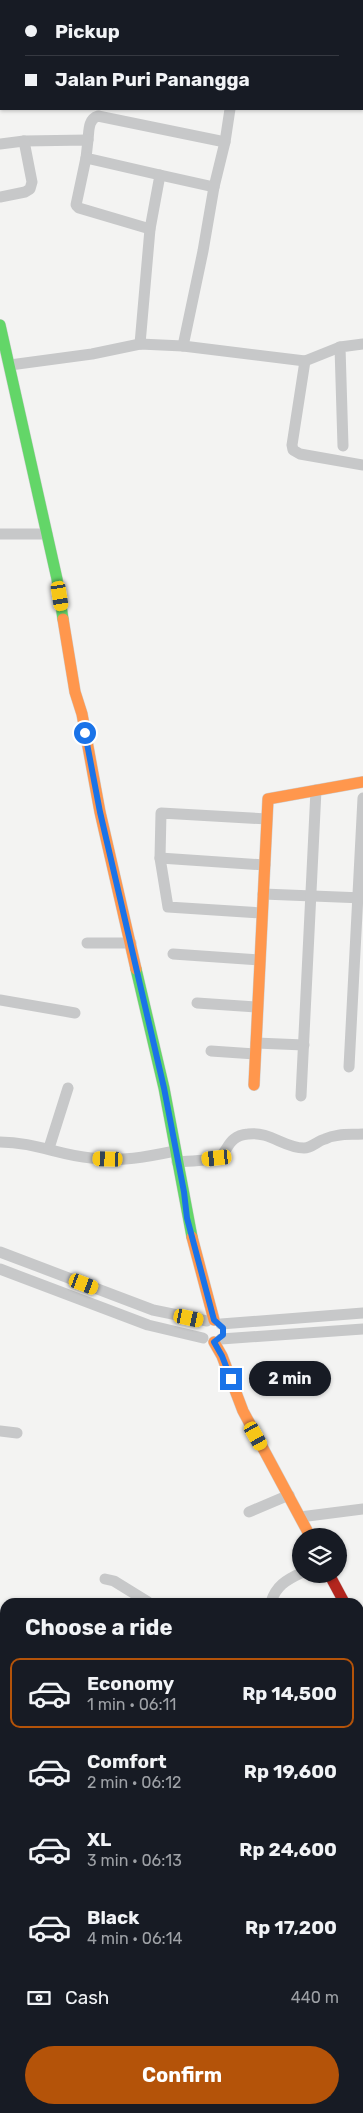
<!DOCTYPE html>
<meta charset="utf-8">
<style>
body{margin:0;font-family:Rubik,sans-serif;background:#20242c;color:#f1f3f6;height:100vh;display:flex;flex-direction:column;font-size:19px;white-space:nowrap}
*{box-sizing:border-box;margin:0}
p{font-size:16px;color:#9ea1a6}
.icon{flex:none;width:28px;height:28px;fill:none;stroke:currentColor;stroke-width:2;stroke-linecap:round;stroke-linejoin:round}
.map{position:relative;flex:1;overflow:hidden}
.sheet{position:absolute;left:0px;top:1598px;width:364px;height:516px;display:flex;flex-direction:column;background:#171b24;border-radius:15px 15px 0 0;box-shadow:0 1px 4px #0004}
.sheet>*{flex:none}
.hud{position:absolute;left:0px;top:0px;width:364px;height:110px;box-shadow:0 1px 4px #0004;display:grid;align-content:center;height:110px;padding:0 25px;background:#171b24}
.fabs{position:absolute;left:292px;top:1528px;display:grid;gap:10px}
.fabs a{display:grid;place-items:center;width:55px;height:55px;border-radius:50%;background:#171b24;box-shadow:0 1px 4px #0004;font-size:25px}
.end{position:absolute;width:22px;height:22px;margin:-11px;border:6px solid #1a73e8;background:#fff;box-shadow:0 0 0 2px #fff}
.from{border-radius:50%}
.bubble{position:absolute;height:35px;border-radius:18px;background:#171b24;box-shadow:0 1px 4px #0004;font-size:16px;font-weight:700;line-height:35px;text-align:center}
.car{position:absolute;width:15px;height:30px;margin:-15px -8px;border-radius:6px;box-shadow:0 0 4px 1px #0007;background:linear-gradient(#f5c518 24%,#345 0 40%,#f5c518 0 76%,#345 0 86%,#f5c518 0)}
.hud b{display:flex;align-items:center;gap:18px;height:48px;font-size:19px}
.hud b+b{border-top:1px solid #363941}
.hud i{width:12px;height:12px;background:#f1f3f6}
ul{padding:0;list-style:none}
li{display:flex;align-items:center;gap:15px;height:70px;margin:0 10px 8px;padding:0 15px;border:2px solid transparent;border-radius:10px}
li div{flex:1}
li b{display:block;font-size:19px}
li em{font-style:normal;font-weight:700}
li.active{border-color:#b45309}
li>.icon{width:45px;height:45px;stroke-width:1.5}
h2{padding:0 25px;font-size:22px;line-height:60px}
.pay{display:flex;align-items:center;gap:12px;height:55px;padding:0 25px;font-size:19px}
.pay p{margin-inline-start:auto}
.primary-button{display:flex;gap:10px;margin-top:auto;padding:10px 25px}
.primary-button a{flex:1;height:58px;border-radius:30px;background:#b45309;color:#fff;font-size:20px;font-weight:700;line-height:58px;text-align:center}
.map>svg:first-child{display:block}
.water{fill:#cad0d2}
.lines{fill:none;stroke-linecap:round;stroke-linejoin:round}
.fast-casing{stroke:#cfcfd0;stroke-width:12}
.slow-casing{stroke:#cfcfd0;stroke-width:12}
.jam-casing{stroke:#cfcfd0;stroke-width:12}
.street{stroke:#c7c8c9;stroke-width:11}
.fast{stroke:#63d668;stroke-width:11}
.slow{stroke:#ff974d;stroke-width:11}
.jam{stroke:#b3261e;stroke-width:11}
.route{stroke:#1a73e8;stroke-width:6}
</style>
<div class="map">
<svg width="363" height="2113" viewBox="0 0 363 2113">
<rect width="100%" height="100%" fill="#f3f3f2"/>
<path class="water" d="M359,2055H363V2113H261L260,2109H359Z"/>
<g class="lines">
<defs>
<g id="fast">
<path d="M0,325L57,579L63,619"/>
<path d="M136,969L164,1088L192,1237"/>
</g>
<g id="slow">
<path d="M63,619L75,692L82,714L100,812L136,969"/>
<path d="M254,1085L268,799L363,782"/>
<path d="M192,1237L214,1320"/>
<path d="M214,1342L222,1356L243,1411L310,1536"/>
<path d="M359,1972L363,1975"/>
</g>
<g id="jam">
<path d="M329,1574L344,1602"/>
<path d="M359,1630L363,1638"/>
<path d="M0,1693L5,1696"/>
</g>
</defs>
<use href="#fast" class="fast-casing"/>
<use href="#slow" class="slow-casing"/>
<use href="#jam" class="jam-casing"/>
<g class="street">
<path d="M127,0V1"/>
<path d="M218,1L224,0"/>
<path d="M0,38H1"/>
<path d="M362,84H363"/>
<path d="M88,140C89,131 88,119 98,116L225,142"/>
<path d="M0,144L24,141L88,140L86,158L160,175L150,229L140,344"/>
<path d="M86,158L76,205L79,208L150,229"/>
<path d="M160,175L214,187L225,142L230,109"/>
<path d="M0,197L25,192L30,189L32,182L24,141"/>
<path d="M183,346L203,251L214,187"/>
<path d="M305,361L292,445L293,450L300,454L363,465"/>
<path d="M10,365L92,354L140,344L183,346L305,361L340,347"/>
<path d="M343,446L340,347L363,344"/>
<path d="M0,534H47"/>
<path d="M160,858L265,865"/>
<path d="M263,894L363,898"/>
<path d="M262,913L168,907L160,858L161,813L267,819"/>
<path d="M87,943H131"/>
<path d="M173,954L260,960"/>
<path d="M0,1000L75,1013"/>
<path d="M197,1003L257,1007"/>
<path d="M256,1043L304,1045"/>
<path d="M211,1051L255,1054"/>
<path d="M349,1067L363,798"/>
<path d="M301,1096L316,790"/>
<path d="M0,1142C34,1142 59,1155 91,1158C121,1162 146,1157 175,1151"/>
<path d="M49,1148L68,1088"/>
<path d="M177,1162C187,1161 210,1161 219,1157C229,1151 227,1136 248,1134C270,1131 284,1148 304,1148C312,1148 317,1141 325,1139C337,1133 350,1135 363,1134"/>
<path d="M0,1252L153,1310L207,1321"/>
<path d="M0,1269L148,1325L203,1338"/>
<path d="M221,1324L363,1313"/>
<path d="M221,1339L363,1329"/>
<path d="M0,1431L17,1433"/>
<path d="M249,1512L289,1495"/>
<path d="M300,1517L363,1509"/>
<path d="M105,1579L114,1581L148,1602"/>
<path d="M271,1602C276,1586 286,1580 301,1573"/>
<path d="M0,1788L5,1767"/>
<path d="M0,1951L5,1953"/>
<path d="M359,1959L360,1872"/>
<path d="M0,2000L5,2001"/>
<path d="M0,2048L5,2050"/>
<path d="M0,2095L5,2097"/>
<path d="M11,2113L12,2109"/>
<path d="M150,2113L151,2109"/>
</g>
<use href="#fast" class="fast"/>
<use href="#slow" class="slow"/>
<use href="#jam" class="jam"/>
</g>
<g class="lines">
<path class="route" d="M85,733L100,812L164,1088L184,1192L187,1218L214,1320L223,1328V1335L214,1342L222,1356L231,1379"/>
</g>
</svg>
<div class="fabs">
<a><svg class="icon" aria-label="layers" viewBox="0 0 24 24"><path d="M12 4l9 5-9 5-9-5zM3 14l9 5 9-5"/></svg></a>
</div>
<i class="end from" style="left:85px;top:733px"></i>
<i class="end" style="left:231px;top:1379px"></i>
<div class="bubble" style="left:249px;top:1361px;width:82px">2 min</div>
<i class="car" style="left:60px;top:596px;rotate:171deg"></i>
<i class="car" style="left:217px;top:1158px;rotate:264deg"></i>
<i class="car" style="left:108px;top:1159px;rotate:272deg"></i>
<i class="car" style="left:84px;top:1284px;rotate:111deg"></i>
<i class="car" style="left:189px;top:1318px;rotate:102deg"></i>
<i class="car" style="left:256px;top:1436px;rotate:151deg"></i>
<div class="hud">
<b><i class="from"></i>Pickup</b>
<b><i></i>Jalan Puri Panangga</b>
</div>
<section class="sheet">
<h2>Choose a ride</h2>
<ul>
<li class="active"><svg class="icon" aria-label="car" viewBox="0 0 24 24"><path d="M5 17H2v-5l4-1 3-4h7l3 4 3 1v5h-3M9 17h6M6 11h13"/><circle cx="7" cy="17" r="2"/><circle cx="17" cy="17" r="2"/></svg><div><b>Economy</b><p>1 min · 06:11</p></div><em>Rp 14,500</em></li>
<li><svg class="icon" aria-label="car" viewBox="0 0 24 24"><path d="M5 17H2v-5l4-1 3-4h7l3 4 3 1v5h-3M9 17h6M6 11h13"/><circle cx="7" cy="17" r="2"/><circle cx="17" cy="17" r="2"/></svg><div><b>Comfort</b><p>2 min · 06:12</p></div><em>Rp 19,600</em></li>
<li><svg class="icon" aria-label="car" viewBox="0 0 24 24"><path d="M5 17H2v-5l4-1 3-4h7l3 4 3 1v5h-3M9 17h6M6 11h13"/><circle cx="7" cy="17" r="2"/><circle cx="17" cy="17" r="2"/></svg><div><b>XL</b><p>3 min · 06:13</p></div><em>Rp 24,600</em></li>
<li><svg class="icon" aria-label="car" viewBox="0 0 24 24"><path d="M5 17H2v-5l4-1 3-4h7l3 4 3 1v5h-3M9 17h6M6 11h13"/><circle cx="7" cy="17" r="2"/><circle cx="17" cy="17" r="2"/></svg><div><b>Black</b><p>4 min · 06:14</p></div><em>Rp 17,200</em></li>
</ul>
<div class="pay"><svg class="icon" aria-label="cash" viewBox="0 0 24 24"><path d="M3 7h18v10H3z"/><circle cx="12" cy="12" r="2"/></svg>Cash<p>440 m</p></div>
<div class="primary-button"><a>Confirm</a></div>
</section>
</div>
